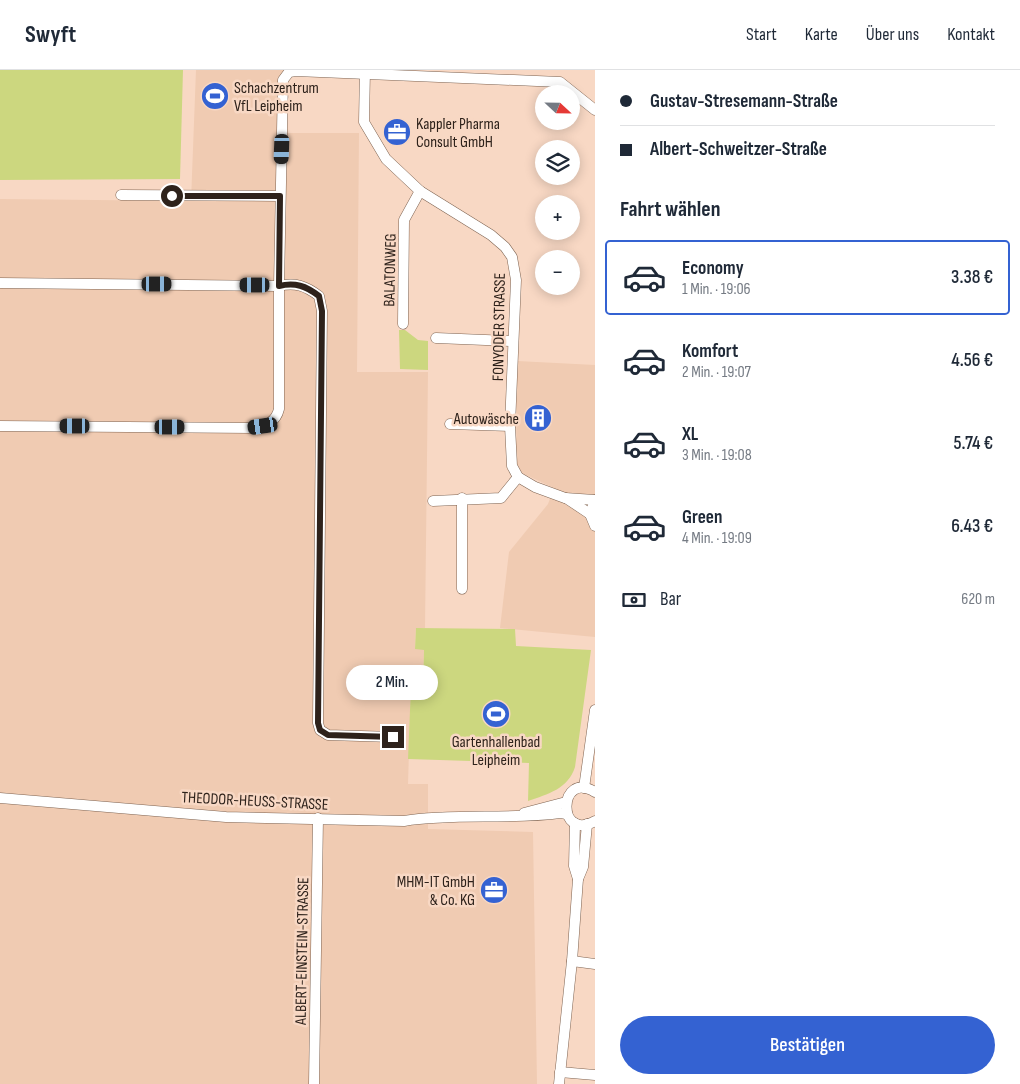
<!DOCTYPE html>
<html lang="de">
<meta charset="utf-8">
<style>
body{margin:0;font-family:"Sofia Sans Condensed",sans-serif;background:#f2f2f3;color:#1f2937;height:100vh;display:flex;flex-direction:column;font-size:19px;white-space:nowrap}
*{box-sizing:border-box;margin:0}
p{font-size:16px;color:#747a83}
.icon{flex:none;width:28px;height:28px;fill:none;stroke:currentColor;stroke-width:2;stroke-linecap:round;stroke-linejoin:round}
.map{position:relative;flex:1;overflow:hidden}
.drawer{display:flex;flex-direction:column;background:#fff;width:425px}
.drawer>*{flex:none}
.top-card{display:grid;align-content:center;height:110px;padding:0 25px;background:#fff}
.needle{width:32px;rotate:112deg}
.tools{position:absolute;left:535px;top:15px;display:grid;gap:10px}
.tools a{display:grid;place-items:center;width:45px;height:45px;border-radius:50%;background:#fff;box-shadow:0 2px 12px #0003;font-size:25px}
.end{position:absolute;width:22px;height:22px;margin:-11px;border:6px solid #2e221b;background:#fff;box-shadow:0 0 0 2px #fff}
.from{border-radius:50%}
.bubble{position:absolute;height:35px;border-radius:18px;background:#fff;box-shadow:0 2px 12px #0003;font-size:16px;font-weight:600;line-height:35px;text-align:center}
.car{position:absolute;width:15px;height:30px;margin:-15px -8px;border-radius:6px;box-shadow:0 0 4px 1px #0007;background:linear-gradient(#222 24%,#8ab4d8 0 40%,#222 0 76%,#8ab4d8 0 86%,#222 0)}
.top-card b{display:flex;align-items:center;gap:18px;height:48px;font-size:19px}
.top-card b+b{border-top:1px solid #e0e1e3}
.top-card i{width:12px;height:12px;background:#1f2937}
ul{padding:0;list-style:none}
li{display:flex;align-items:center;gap:15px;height:75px;margin:0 10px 8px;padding:0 15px;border:2px solid transparent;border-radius:5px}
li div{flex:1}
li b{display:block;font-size:19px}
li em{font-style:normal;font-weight:600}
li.selected{border-color:#3462d2}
li>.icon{width:45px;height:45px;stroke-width:1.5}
h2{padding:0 25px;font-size:22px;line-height:60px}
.pay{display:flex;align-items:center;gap:12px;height:55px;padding:0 25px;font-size:19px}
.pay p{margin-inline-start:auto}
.primary-button{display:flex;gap:10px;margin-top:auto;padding:10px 25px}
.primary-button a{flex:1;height:58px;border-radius:30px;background:#3462d2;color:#fff;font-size:20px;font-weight:600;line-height:58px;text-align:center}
header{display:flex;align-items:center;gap:30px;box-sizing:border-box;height:70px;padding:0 25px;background:#fff;border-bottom:1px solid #e0e1e3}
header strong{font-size:24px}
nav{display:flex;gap:28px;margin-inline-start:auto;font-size:18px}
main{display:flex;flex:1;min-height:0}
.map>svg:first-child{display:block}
.built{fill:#f0cbb2}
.green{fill:#ccd77f}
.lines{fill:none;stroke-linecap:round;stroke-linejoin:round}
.street-casing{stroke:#7f6452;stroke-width:11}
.street{stroke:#fff;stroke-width:10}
.route{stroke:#2e221b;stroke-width:6}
.labels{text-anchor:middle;stroke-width:5;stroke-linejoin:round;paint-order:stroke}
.poi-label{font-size:16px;fill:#2e221b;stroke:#f8d8c4;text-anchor:start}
.street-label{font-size:16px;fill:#2e221b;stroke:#f8d8c4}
</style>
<header>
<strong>Swyft</strong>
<nav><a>Start</a><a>Karte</a><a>Über uns</a><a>Kontakt</a></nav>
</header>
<main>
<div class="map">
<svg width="595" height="1014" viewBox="0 0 595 1014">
<rect width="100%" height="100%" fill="#f8d8c4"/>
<g class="built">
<path d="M196,0H288L286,63H359L357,302H428L425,558H416L415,579H424L423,616H411L408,714H428V759L533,762L537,1014H0V129L191,131Z"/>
<path d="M517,291L595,295V567L500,558L509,482L548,434L554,418L522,403L516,392Z"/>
</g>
<g class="green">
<path d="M0,0H183L180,109L0,110Z"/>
<path d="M399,260H405L418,270L428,271V300L400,299Z"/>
<path d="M416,558L515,559L516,576L591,580L575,697C568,719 548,724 528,731L529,693L408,689L411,616H423L424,580L415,579Z"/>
</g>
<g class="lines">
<defs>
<g id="street">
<path d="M365,0L364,52L386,89L420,121L491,165L505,177L512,187L516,210L510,356L512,396L518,407L535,417L565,428L595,430"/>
<path d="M121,125L280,126"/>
<path d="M0,213L279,216V339C276,352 266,356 253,358L0,356"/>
<path d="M403,254L404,150L420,121"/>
<path d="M436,268L513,271"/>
<path d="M450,354L510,356"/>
<path d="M566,428L590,444"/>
<path d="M595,430L590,444L595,456"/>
<path d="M433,431L501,428L518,407"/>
<path d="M462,519V428"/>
<path d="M393,667L328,665L320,660L318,653L322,241L319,226C306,216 295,212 279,216L283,10L289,2L296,1L560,12L595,40"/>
<path d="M584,718L595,640"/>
<path d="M595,722C558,699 556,773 595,751"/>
<path d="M0,728L226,747L404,751C455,743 508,750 560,743L567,744"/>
<path d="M524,743L566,732"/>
<path d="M578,809L583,797L587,754"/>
<path d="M572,891L595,894"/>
<path d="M560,1002L595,1005"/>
<path d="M314,1014L318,748"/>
<path d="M559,1014L572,891L578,809L574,796L575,753"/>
</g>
</defs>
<use href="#street" class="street-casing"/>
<use href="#street" class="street"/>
</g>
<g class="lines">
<path class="route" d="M172,126H280L279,216C295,212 306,216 319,226L322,241L318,653L320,660L328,665L393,667"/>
</g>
<defs>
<symbol id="stadium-disc" viewBox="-11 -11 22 22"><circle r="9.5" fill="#3462d2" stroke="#f8d8c4"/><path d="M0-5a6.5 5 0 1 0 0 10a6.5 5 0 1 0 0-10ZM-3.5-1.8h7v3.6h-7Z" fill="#fff"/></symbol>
<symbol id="office-disc" viewBox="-11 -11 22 22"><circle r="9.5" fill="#3462d2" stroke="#f8d8c4"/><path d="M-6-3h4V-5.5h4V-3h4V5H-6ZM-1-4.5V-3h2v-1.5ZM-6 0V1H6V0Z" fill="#fff"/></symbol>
<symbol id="building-disc" viewBox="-11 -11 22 22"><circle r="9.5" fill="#3462d2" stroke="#f8d8c4"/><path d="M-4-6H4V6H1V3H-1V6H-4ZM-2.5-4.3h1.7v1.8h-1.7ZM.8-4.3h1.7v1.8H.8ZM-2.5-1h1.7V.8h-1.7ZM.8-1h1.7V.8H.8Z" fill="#fff"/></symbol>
</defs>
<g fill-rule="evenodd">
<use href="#stadium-disc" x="199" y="10" width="32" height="32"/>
<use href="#office-disc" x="381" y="46" width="32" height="32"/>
<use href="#building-disc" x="522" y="332" width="32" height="32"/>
<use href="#stadium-disc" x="480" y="628" width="32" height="32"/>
<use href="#office-disc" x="478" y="804" width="32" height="32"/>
</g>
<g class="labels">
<g class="poi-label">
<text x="234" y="23">Schachzentrum<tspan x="234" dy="18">VfL Leipheim</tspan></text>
<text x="416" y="59">Kappler Pharma<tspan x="416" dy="18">Consult GmbH</tspan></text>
<text x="519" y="354" text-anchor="end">Autowäsche</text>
<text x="496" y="677" text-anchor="middle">Gartenhallenbad<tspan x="496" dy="18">Leipheim</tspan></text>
<text x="475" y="817" text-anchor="end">MHM-IT GmbH<tspan x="475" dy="18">&amp; Co. KG</tspan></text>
</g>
<g class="street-label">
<text transform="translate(389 200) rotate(-89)" y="6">BALATONWEG</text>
<text transform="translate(498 257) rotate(-89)" y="6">FONYODER STRASSE</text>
<text transform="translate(255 730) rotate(3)" y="6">THEODOR-HEUSS-STRASSE</text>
<text transform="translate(301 881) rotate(-89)" y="6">ALBERT-EINSTEIN-STRASSE</text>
</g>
</g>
</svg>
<div class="tools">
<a><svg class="needle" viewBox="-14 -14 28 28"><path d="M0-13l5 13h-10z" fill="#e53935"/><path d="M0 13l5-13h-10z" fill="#747a83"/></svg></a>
<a><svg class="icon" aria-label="layers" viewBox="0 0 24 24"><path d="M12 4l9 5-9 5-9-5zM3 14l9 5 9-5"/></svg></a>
<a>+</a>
<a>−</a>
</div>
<i class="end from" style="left:172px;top:126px"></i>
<i class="end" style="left:393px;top:667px"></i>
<div class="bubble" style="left:346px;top:595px;width:92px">2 Min.</div>
<i class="car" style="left:282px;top:79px;rotate:182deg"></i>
<i class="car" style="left:157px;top:214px;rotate:90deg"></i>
<i class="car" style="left:255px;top:215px;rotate:270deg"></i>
<i class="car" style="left:75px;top:356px;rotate:270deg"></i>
<i class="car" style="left:263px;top:356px;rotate:262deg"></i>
<i class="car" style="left:170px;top:357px;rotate:90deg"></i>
</div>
<section class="drawer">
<div class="top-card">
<b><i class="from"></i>Gustav-Stresemann-Straße</b>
<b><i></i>Albert-Schweitzer-Straße</b>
</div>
<h2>Fahrt wählen</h2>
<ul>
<li class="selected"><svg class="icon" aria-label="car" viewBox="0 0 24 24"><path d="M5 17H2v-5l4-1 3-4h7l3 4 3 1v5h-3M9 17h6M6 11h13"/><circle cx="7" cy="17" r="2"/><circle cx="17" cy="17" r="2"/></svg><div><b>Economy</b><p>1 Min. · 19:06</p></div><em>3.38 €</em></li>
<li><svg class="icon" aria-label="car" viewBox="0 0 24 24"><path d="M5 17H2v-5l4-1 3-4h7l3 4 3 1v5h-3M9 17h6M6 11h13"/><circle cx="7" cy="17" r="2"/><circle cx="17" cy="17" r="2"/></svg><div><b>Komfort</b><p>2 Min. · 19:07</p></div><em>4.56 €</em></li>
<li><svg class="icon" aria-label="car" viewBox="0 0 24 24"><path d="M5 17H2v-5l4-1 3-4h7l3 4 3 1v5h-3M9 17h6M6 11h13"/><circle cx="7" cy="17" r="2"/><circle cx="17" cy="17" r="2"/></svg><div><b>XL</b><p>3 Min. · 19:08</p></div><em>5.74 €</em></li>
<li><svg class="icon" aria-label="car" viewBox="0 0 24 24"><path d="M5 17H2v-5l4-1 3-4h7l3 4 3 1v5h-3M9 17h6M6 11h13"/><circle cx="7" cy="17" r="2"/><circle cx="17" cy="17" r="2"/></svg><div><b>Green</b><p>4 Min. · 19:09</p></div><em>6.43 €</em></li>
</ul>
<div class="pay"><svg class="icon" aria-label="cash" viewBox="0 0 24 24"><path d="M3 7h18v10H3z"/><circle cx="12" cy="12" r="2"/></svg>Bar<p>620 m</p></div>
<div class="primary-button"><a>Bestätigen</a></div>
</section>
</main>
